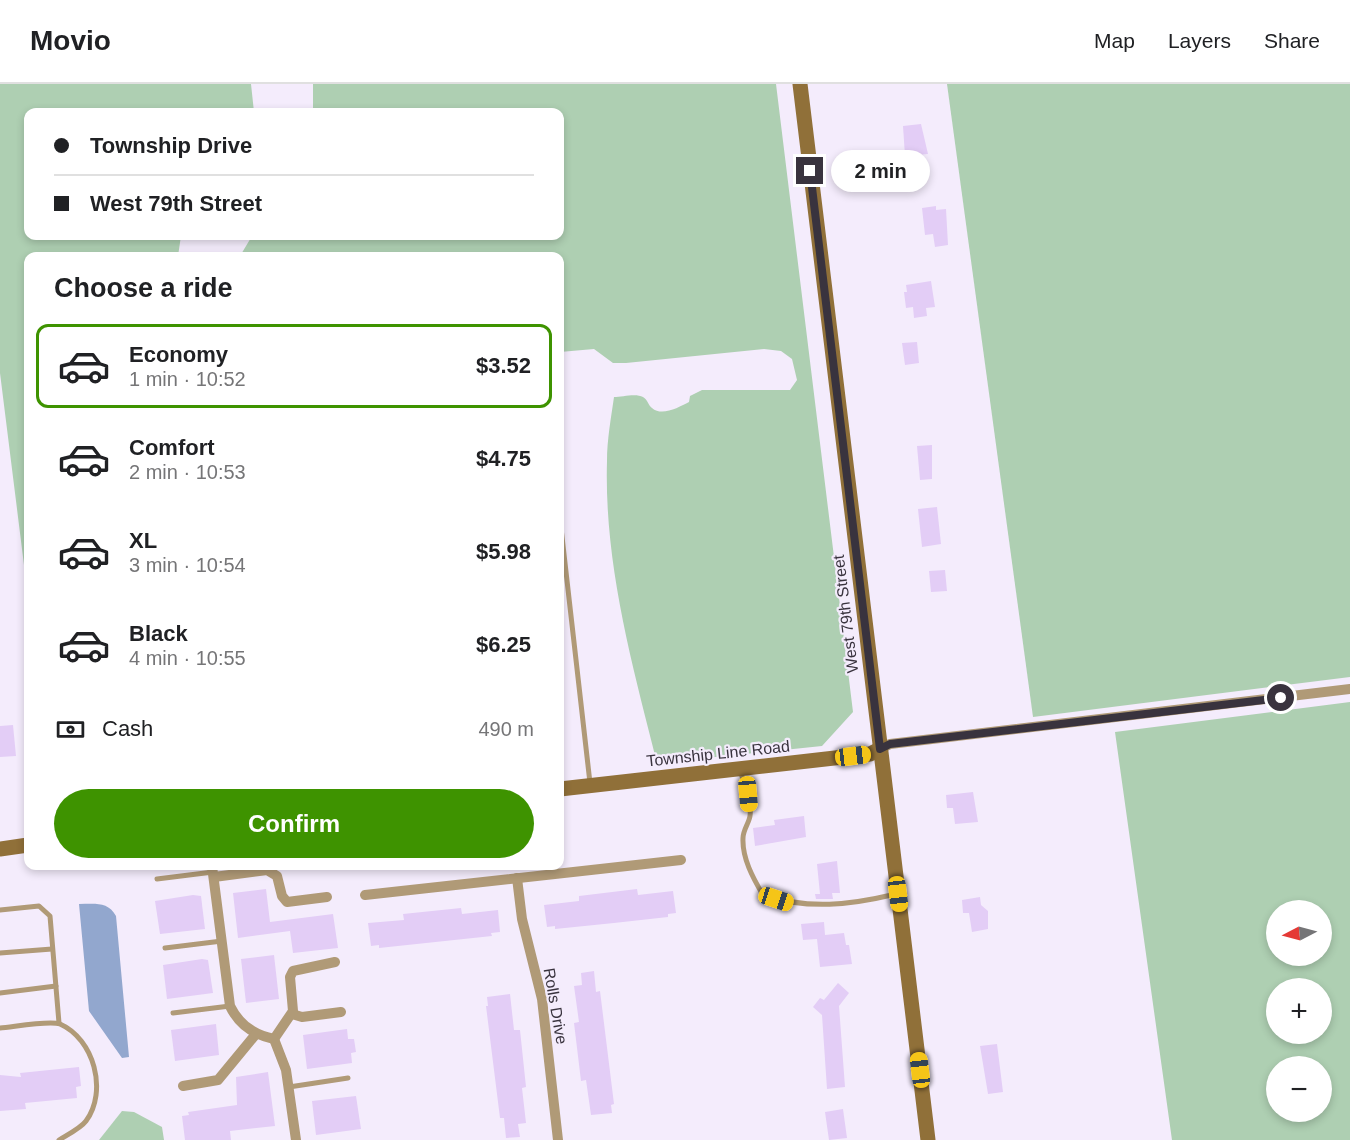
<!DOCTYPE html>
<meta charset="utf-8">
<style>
body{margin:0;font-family:Helvetica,sans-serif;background:#f6f6f6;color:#202124;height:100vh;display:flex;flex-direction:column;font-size:22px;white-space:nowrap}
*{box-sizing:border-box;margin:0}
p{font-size:20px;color:#757577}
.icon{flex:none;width:33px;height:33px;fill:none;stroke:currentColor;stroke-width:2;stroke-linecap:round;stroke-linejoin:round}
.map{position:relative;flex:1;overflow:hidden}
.sheet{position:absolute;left:24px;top:168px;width:540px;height:618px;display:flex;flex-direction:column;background:#fff;border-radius:12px;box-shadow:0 3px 9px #0003}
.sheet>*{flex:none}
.hud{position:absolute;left:24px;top:24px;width:540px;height:132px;border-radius:12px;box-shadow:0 3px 9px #0003;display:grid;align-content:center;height:132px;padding:0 30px;background:#fff}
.needle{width:39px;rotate:264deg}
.fabs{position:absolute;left:1266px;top:816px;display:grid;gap:12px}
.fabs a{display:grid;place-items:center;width:66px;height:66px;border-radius:50%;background:#fff;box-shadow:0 3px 9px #0003;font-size:30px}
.end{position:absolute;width:27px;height:27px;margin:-14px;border:8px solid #39333e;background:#fff;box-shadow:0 0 0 3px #fff}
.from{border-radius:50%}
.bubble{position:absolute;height:42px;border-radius:21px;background:#fff;box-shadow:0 3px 9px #0003;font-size:20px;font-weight:800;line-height:42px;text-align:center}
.car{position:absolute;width:18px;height:36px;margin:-18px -9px;border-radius:8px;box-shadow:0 0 4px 2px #0007;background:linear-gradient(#f5c518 24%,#345 0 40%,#f5c518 0 76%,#345 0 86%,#f5c518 0)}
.hud b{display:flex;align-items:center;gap:21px;height:57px;font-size:22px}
.hud b+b{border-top:2px solid #e0e0e0}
.hud i{width:15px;height:15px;background:#202124}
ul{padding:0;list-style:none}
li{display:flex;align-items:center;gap:18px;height:84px;margin:0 12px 9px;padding:0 18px;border:3px solid transparent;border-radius:12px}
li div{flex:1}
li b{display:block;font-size:22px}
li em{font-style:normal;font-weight:800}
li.on{border-color:#3e9300}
li>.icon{width:54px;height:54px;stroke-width:1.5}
h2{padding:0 30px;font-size:27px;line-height:72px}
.pay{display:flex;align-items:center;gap:15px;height:66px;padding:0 30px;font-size:22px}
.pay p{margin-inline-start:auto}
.cta{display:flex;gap:12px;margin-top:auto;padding:12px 30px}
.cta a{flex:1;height:69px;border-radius:36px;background:#3e9300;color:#fff;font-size:24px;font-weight:800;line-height:69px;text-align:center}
header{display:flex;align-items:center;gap:36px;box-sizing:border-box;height:84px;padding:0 30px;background:#fff;border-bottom:2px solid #e0e0e0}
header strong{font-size:28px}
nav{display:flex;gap:33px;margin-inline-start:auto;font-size:21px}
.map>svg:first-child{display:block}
.green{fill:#aecfb2;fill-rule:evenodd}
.water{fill:#92a7ce}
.building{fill:#e3cdf6}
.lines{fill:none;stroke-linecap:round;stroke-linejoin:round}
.lane{stroke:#b09a77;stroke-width:5}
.street{stroke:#b09a77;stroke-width:10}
.secondary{stroke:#907039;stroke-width:15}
.route{stroke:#39333e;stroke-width:8}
.labels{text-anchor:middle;stroke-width:4.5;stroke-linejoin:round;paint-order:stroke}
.street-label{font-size:16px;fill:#39333e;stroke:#f4ecfc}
</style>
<header>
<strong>Movio</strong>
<nav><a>Map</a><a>Layers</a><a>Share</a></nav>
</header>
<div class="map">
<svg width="1350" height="1056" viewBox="0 0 1350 1056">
<rect width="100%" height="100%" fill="#f4ecfc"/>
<g class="green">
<path d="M0,0H251L254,28H28V152H181L178,172H28V320L24,330L28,355V513L0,289Z"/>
<path d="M313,0H776L853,628L822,662L657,679C632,580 604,480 607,377C607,356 611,334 614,313C622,313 636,309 643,313C648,316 648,321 652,324C662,333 679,323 689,318L690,312L702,306H790L797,296L792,275L781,267L764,265L626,279H613L594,265L560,268V172H240L252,152H560V28H313Z"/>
<path d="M947,0H1350V593L1033,633Z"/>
<path d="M1350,618V1056H1172L1115,648ZM1276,826H1322V872H1276ZM1322,904V950H1276V904ZM1322,982V1028H1276V982Z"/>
<path d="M122,1027L134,1028L162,1043L164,1056H99Z"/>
</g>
<path class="water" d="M79,820C94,820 108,817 116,832L129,973L122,974L89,927Z"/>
<g class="building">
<path d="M921,40L928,70L905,72L903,42Z"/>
<path d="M936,122V126L946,125L948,161L935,163L933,150L925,151L922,124Z"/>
<path d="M931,197L935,223L926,224L927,232L914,234L913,223L906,224L904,208H907L906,201Z"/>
<path d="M917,258L919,279L905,281L902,259Z"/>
<path d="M932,361V395L920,396L917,362Z"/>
<path d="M937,423L941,460L922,463L918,425Z"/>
<path d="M945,486L947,507L931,508L929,487Z"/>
<path d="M13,641L16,672L0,673V642Z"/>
<path d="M973,708L978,738L955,740L953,724H947L946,711Z"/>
<path d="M804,732L806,753L755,762L753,744L775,741L774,736Z"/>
<path d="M837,777L840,809H832L833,815H816L815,810H820L817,780Z"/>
<path d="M266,805L270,838L333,830L338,864L293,869L290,847L238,854L233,809Z"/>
<path d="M637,805L638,811L673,807L676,829L668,830V833L614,839L555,845V842L547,843L544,821L579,817V812Z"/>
<path d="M193,811L201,812L205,845L160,850L155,817Z"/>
<path d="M980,813L981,821L988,827V845L972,848L969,829H963L962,816Z"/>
<path d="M461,824L462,830L498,826L500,848L491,849L492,852L379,864V861L371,862L368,839L404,836L403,830Z"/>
<path d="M824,838L825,851L844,849L846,861H849L852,880L820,883L817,855L803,856L801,840Z"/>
<path d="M274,871L279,915L246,919L241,875Z"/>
<path d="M202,875L208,876L213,909L167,915L163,881Z"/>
<path d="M594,887L596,908L600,907L614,1020L611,1021L612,1029L591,1031L586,996L581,997L574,939L579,938L574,902L582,901L581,889Z"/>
<path d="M838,899L849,909L839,922L845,1003L827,1005L822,931L813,923L820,914L824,916Z"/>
<path d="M510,910L514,946H520L526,1003L522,1004L526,1039L518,1040L520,1053L506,1054L504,1034H500L486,922H488L487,913Z"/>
<path d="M216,940L219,971L175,977L171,946Z"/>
<path d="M347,945L348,955H354L356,968L351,969L352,979L307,985L303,951Z"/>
<path d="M997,960L1003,1008L988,1010L980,962Z"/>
<path d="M79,983L81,1002L76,1003L77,1014L25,1019L26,1025L0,1027V991L21,993L20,989Z"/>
<path d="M268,988L275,1042L230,1047L231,1056H185L182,1032L189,1031L188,1028L237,1021L236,993Z"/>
<path d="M356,1012L361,1045L316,1051L312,1017Z"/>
<path d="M843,1025L847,1054L829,1056L825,1028Z"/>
</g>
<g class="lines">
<g class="lane">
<path d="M560,435L590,699"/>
<path d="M740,687C745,701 752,717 750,732C749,739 743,746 743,754C742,774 753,794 763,811C809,826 850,821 896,810"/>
<path d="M157,795L213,788"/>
<path d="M0,826L39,822L50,832L59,939"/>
<path d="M165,864L222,857"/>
<path d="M0,869L52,865"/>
<path d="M0,909L56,902"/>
<path d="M173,929L230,922"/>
<path d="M0,944C13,943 50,936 60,940C94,955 108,1007 86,1037C81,1044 67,1051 59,1056"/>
<path d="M289,1003L348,994"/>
</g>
<g class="street">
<path d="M880,665L890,660L1350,605"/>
<path d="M212,782L230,922C239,941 254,951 274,955"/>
<path d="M214,793L267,786L277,792L282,812L287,818L327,813"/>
<path d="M517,794L522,835L542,915L558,1056"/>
<path d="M365,811L681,776"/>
<path d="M292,930L302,933L341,928"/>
<path d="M274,955L293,927L290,893L293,887L335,878"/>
<path d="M274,955L286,986L296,1056"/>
<path d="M183,1002L218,996L256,950"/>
</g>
<g class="secondary">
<path d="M800,0L928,1056"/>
<path d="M560,705L870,670L880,665"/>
<path d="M0,765L28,761"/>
</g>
</g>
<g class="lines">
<path class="route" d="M810,87L880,665L890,660L1281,614"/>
</g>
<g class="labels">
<g class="street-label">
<text transform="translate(845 530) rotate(-97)" y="6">West 79th Street</text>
<text transform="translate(718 669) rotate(-6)" y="6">Township Line Road</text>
<text transform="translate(556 922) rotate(80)" y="6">Rolls Drive</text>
</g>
</g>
</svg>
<div class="fabs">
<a><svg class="needle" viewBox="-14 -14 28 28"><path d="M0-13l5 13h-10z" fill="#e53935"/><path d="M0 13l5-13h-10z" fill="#757577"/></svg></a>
<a>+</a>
<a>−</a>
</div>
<i class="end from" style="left:1281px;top:614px"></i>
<i class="end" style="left:810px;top:87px"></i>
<div class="bubble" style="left:831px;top:66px;width:99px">2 min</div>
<i class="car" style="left:853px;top:672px;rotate:83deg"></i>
<i class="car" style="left:748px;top:710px;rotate:175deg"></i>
<i class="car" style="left:898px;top:810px;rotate:173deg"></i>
<i class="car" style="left:776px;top:815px;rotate:108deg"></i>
<i class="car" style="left:920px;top:986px;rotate:353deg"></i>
<div class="hud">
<b><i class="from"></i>Township Drive</b>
<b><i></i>West 79th Street</b>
</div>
<section class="sheet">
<h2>Choose a ride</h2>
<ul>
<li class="on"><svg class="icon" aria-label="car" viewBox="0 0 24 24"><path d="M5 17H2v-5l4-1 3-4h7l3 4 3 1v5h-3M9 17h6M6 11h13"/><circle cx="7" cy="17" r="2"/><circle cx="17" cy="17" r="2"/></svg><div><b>Economy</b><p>1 min · 10:52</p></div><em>$3.52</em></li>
<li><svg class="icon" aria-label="car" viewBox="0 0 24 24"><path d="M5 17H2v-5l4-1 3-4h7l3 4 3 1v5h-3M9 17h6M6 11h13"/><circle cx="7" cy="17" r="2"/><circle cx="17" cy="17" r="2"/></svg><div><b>Comfort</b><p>2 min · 10:53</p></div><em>$4.75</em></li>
<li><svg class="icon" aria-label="car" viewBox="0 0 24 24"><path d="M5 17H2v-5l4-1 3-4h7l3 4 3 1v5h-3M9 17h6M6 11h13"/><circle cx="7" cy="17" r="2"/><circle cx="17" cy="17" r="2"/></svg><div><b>XL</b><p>3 min · 10:54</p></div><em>$5.98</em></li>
<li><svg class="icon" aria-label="car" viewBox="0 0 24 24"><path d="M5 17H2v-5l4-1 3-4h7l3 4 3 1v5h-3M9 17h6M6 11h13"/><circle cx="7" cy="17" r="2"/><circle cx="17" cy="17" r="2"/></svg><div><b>Black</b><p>4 min · 10:55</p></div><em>$6.25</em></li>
</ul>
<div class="pay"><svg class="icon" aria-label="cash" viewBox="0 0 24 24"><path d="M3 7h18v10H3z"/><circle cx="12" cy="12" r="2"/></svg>Cash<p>490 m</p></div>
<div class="cta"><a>Confirm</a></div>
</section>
</div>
